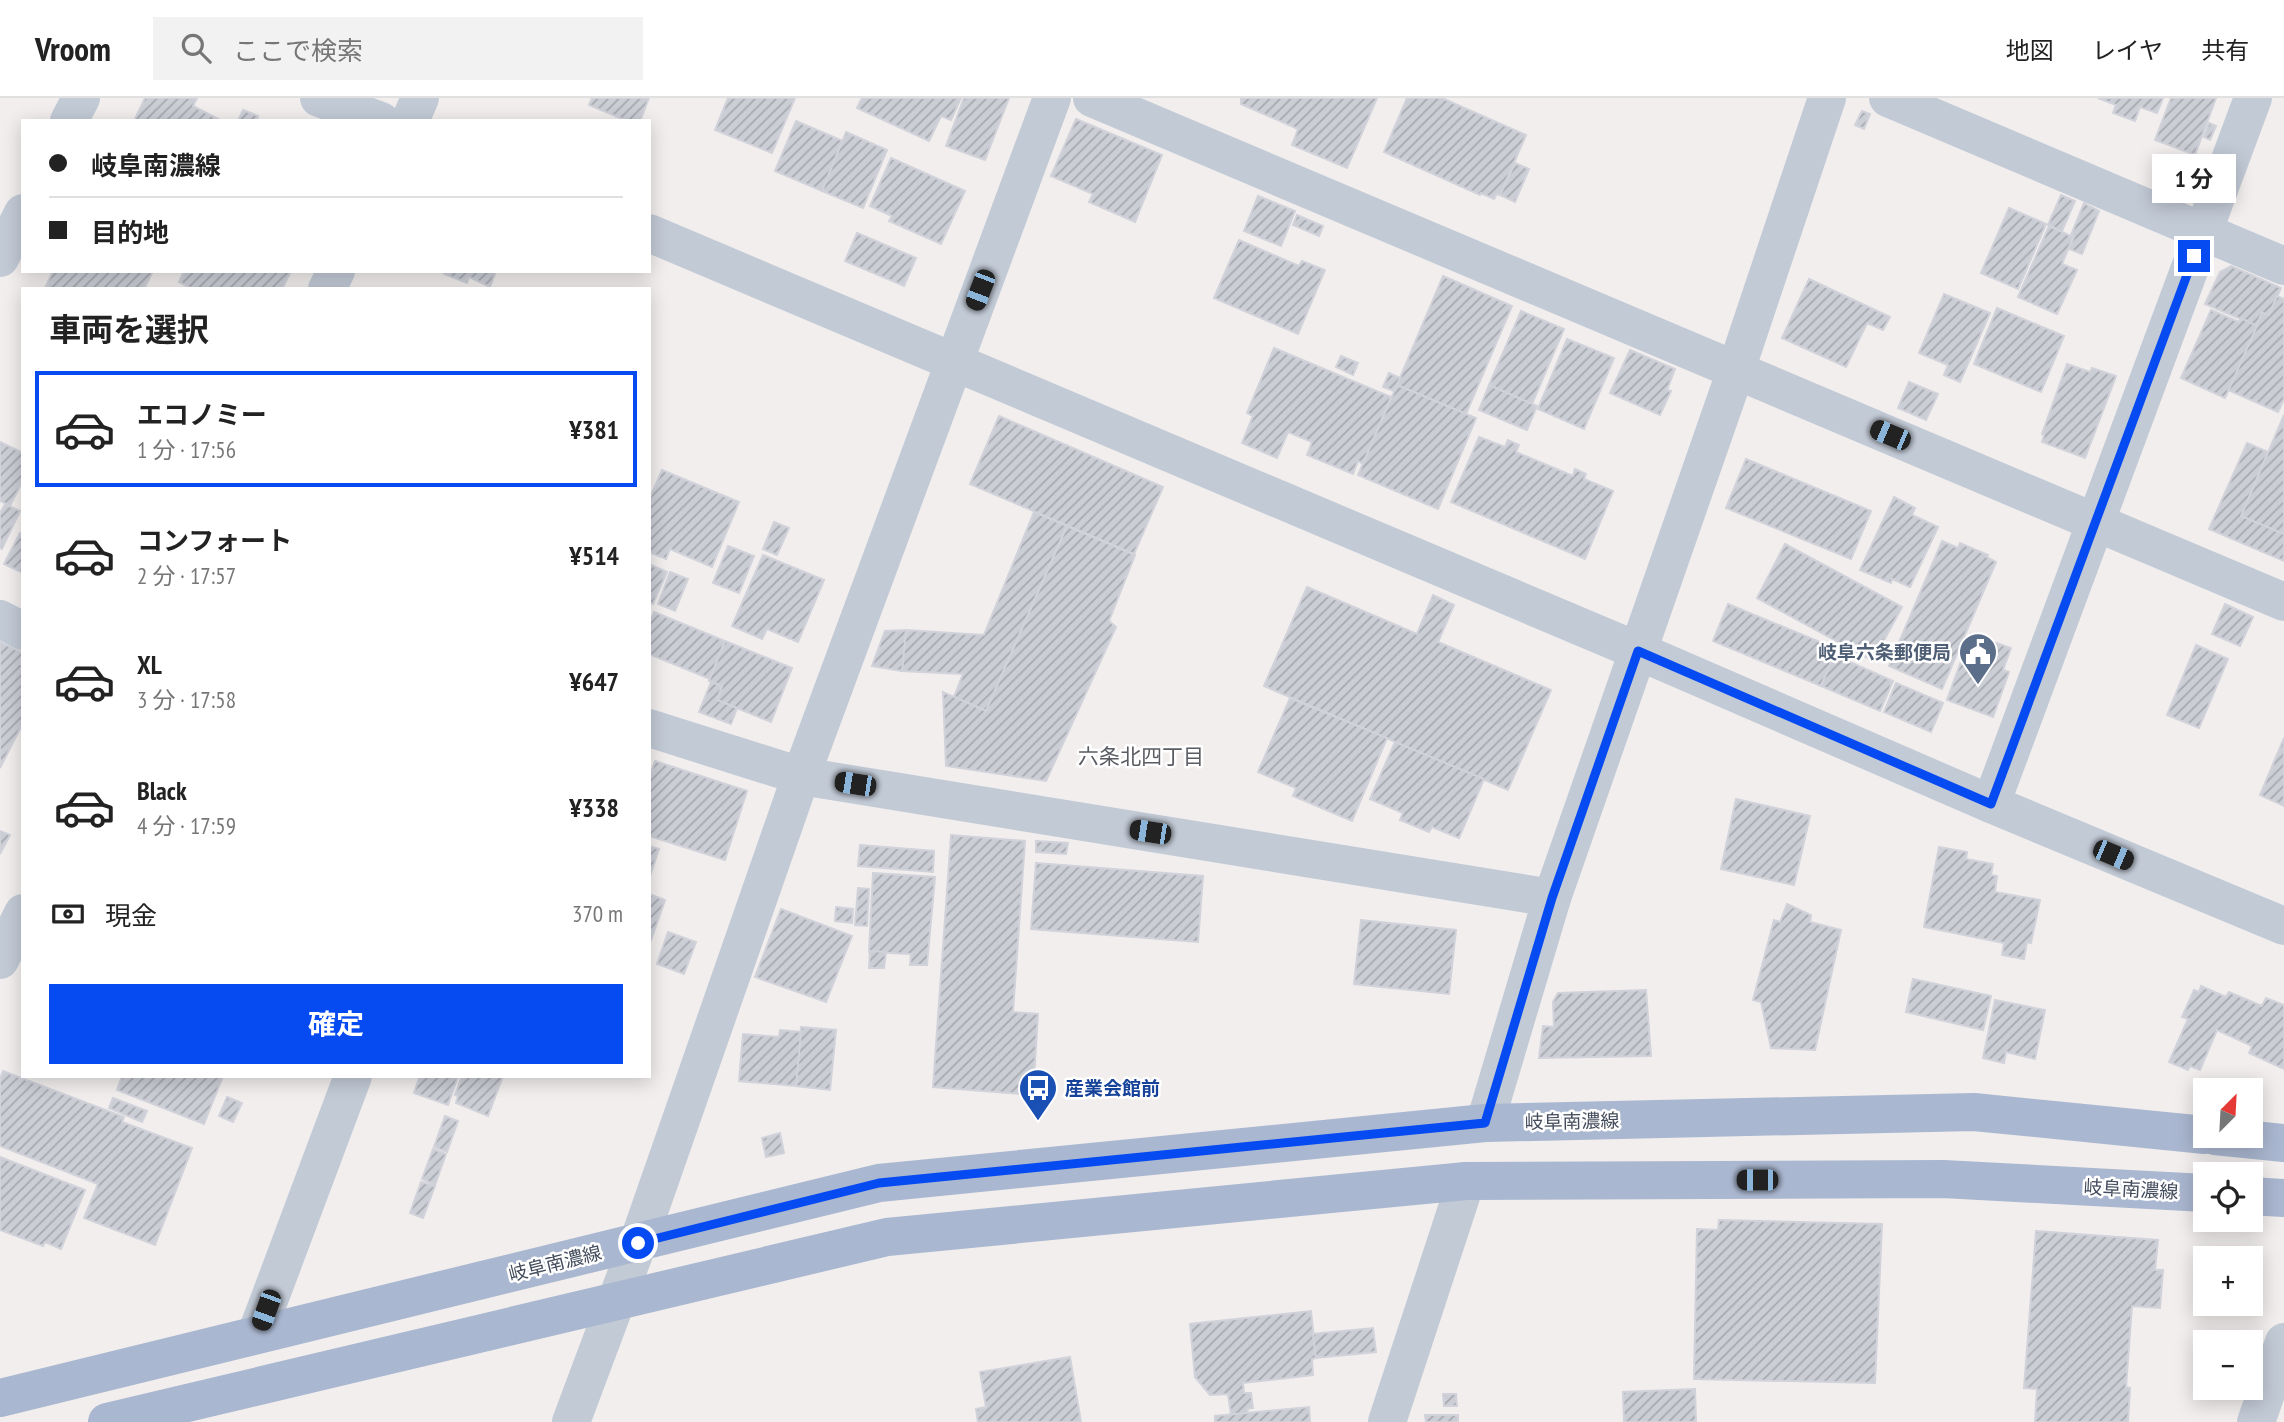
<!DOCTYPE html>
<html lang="ja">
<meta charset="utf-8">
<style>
body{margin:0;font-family:"PT Sans Narrow","Noto Sans JP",sans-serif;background:#f2f2f2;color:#222;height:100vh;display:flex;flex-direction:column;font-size:26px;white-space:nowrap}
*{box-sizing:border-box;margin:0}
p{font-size:23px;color:#767676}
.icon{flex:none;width:38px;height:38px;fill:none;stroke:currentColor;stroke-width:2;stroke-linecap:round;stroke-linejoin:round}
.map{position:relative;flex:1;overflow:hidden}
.drawer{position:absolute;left:21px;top:189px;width:630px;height:791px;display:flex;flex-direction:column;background:#fff;border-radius:0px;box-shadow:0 4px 18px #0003}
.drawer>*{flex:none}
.hud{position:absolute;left:21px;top:21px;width:630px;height:154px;border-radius:0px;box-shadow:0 4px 18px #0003;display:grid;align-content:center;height:154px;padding:0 28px;background:#fff}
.needle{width:46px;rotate:24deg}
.buttons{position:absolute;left:2193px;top:980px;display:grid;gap:14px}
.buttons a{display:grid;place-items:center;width:70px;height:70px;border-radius:0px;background:#fff;box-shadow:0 4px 18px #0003;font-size:35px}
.end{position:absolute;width:32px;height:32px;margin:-16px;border:9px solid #064af2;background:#fff;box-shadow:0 0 0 4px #fff}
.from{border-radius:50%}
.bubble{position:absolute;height:49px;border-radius:0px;background:#fff;box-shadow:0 4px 18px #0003;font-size:23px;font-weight:700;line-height:49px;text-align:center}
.car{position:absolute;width:21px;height:42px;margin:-21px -10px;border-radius:9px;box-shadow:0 0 5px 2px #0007;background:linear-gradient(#222 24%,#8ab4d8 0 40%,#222 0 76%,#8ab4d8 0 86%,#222 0)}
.hud b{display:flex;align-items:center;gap:24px;height:66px;font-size:26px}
.hud b+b{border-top:2px solid #e0e0e0}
.hud i{width:18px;height:18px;background:#222}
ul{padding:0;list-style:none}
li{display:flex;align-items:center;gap:21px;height:116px;margin:0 14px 10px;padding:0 14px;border:4px solid transparent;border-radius:0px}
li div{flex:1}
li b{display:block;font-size:26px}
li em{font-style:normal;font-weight:700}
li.on{border-color:#064af2}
li>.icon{width:63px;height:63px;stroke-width:1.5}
h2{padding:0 28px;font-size:32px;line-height:84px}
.pay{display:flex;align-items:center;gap:18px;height:77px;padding:0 28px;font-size:26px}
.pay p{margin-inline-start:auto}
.primary-button{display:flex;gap:14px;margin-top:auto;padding:14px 28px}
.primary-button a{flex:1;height:80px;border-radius:0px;background:#064af2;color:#fff;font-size:28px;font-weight:700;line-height:80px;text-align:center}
header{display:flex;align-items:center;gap:42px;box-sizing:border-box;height:98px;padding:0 35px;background:#fff;border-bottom:2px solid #e0e0e0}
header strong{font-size:33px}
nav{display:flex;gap:38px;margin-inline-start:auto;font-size:24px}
.search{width:490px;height:63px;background:#f2f2f2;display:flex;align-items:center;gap:18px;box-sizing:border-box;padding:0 24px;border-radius:0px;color:#767676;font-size:26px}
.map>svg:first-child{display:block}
.building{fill:url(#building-hatch);stroke:#d1d2da;stroke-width:2}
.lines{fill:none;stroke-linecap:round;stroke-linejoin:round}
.minor{stroke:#c2cad6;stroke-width:38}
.major{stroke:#aab7d0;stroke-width:38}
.route{stroke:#064af2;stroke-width:9}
.labels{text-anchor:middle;stroke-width:5;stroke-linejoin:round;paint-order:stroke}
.service-label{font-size:19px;font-weight:bold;fill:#4e5e75;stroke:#fff;text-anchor:end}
.transit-label{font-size:19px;font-weight:bold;fill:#164399;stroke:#fff;text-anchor:start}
.street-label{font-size:19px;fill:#444d5d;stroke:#fff}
.neighbourhood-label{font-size:21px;fill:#595c63;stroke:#fff}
</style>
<header>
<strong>Vroom</strong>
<div class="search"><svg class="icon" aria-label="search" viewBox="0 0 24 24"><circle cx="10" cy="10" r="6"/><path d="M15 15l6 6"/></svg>ここで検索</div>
<nav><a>地図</a><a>レイヤ</a><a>共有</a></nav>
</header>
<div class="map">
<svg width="2284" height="1324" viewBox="0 0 2284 1324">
<defs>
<pattern id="building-hatch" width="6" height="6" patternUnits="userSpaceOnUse" patternTransform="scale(1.75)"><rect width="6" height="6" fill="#ccced6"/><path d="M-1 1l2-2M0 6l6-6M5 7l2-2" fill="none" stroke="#a7a9b1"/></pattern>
</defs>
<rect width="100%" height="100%" fill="#f1eeed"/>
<g class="building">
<path d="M145,0H197L193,8L222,23H134Z"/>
<path d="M592,0H649L640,23H627L589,7Z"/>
<path d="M728,0H795L772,55L715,32Z"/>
<path d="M862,0H961L951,22L941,18L929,43L857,10Z"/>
<path d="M964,0H1009L985,62L946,48Z"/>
<path d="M1241,0H1377L1347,70L1292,47L1298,31L1241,6Z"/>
<path d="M1407,0H1442L1526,37L1500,97L1497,96L1494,101L1481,95L1480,97L1384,54Z"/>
<path d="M2098,0H2163L2157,15L2140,9L2135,23L2113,15L2116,7Z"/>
<path d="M2171,0H2216L2195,57L2155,42Z"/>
<path d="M243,12L258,18L257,23H238Z"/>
<path d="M1862,13L1870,16L1864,31L1855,27Z"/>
<path d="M1076,21L1162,57L1135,124L1089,104L1093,96L1051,78Z"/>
<path d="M796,23L843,43L822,93L775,73Z"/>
<path d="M2209,25L2216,28L2210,42L2204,39Z"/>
<path d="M846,34L887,52L863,110L822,93Z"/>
<path d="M891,60L965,93L941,146L889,123L892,118L870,108Z"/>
<path d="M1515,65L1529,71L1515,104L1500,97Z"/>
<path d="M2061,97L2075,103L2062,133L2048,127Z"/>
<path d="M1258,98L1295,113L1281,148L1244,133Z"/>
<path d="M2084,105L2099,113L2082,156L2069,151L2074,139L2071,137Z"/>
<path d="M2009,110L2046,126L2018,191L1981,175Z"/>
<path d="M1297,117L1323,128L1319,138L1293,127Z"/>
<path d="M2049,128L2073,139L2062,166L2077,172L2057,216L2018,199Z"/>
<path d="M857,135L916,160L904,188L845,163Z"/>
<path d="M1239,142L1299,168L1302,163L1325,172L1298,236L1214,200Z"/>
<path d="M2231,168L2281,190L2269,217L2262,215L2257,228L2205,206L2220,174Z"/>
<path d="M53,173H153L144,191H52L46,188Z"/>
<path d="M184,173H287L290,175L282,191H192L179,184Z"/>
<path d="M445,173H496L490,189L469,179L467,185L444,176Z"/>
<path d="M1443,178L1512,208L1466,316L1397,287Z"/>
<path d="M1809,181L1890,219L1883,232L1867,225L1846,269L1782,240Z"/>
<path d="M1944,196L1990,215L1960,284L1944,277L1948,267L1919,255Z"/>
<path d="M2277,198L2284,201V301L2278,314L2228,292L2262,215L2269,217Z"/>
<path d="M1997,210L2064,238L2041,294L1974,266Z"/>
<path d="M2211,212L2239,224L2241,220L2257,228L2225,300L2181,280Z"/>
<path d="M1521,213L1564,231L1532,306L1489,287Z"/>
<path d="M1567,241L1614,260L1584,331L1538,311Z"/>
<path d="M1274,250L1391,299L1363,366L1358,363L1353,376L1307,357L1312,344L1288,334L1277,360L1242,345L1253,318L1247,315Z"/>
<path d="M1630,252L1675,271L1667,292L1671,293L1660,317L1610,295Z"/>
<path d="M1341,258L1358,265L1353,277L1336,269Z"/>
<path d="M2067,266L2090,274L2092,270L2116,278L2085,360L2042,344L2044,337L2042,336Z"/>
<path d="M1389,275L1400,280L1394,293L1383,289Z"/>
<path d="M1909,284L1938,296L1926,322L1898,310Z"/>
<path d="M1397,287L1476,320L1438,411L1358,377Z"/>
<path d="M1489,287L1537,308L1527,332L1479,312Z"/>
<path d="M2284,317V436L2241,418Z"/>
<path d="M999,318L1163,389L1134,456L970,386Z"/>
<path d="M1479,339L1505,349L1508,342L1519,347L1516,354L1573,378L1575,371L1586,376L1584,381L1613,393L1585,461L1451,404Z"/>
<path d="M0,344L23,355V382L10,408L0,403Z"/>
<path d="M2247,345L2268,354L2241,418L2284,436V463L2209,431Z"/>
<path d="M1746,361L1871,413L1851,461L1726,410Z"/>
<path d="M662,372L739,404L712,469L670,451L666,461L649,454V402Z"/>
<path d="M1894,399L1915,410L1912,417L1938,429L1910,489L1892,481L1891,485L1860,472Z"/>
<path d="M5,406L20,413L2,451L0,450V415Z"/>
<path d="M1034,414L1067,428L986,613L954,599L963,576L902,573L906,532L984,537Z"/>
<path d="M774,424L789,430L777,457L763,451Z"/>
<path d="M1067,428L1135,457L1109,523L1116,529L1046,683L946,668L943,594L986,613Z"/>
<path d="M20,435L23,436V475L4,466Z"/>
<path d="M1942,443L1958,450L1960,445L1988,457L1987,459L1996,464L1942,591L1889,568Z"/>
<path d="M1785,446L1902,509L1873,563L1757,500Z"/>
<path d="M728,448L754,458L739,495L713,485Z"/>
<path d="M763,457L824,482L798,544L767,531L762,541L732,528Z"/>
<path d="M649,466L667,474L653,506L649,504Z"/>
<path d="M670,474L688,481L675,513L658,506Z"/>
<path d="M1307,489L1417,536L1433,497L1454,507L1438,544L1551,592L1508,692L1264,588Z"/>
<path d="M1728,506L1837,551L1821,588L1713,543Z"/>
<path d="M2225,506L2253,519L2240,548L2212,536Z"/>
<path d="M654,514L725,543L710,581L649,556V526Z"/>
<path d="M906,532L902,573L872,568L885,533Z"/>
<path d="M1971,536L2011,550L2003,572L2009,574L1993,619L1947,602Z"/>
<path d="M725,543L792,570L771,624L717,602L722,588L709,583Z"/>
<path d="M0,544L23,555L20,566L23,567V625L0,670Z"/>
<path d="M2196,547L2228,561L2199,630L2167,617Z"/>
<path d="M1834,557L1893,583L1880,613L1821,588Z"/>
<path d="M711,584L722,588L717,602L737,610L731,626L699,614Z"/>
<path d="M1896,585L1943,605L1931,634L1884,614Z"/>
<path d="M1290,600L1387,640L1352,723L1293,698L1296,690L1258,674Z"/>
<path d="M2284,640V708L2260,697Z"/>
<path d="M1395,644L1484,681L1459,740L1432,729L1429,734L1400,722L1403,715L1370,701Z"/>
<path d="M655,663L747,693L725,762L649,738V680Z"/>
<path d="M1736,701L1810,718L1794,787L1721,771Z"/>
<path d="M0,733L10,737L0,756Z"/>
<path d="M951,737L1025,743L1013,914L1038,916L1033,997L933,989Z"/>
<path d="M1036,743L1068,745L1066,756L1036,754Z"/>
<path d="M860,747L934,753L933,774L858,768Z"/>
<path d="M649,748L659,751L649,781Z"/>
<path d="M1939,749L1967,754L1966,761L1993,766L1991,777L1997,778L1995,794L2040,802L2031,845L2027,844L2024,861L2002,857L2004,845L1924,829Z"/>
<path d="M1036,765L1203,778L1198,844L1031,831Z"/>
<path d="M873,775L935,779L927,867H910L911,856L869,854Z"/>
<path d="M858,790L869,791L867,828L855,827Z"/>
<path d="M649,796L665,802L651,842L649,841Z"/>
<path d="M1787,806L1811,817L1810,824L1841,832L1815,952L1771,950L1761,904L1753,902L1774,822L1780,824Z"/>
<path d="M836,809L853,811L852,825L835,823Z"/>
<path d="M781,811L852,838L826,904L755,879Z"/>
<path d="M1361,822L1456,832L1449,896L1354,886Z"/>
<path d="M668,834L696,844L684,876L657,866Z"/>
<path d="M870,853L886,854L884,870H869Z"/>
<path d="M1913,881L1991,898L1983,932L1906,914Z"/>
<path d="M2201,888L2226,899L2229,894L2262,908L2266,900L2284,907V971L2249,955L2252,948L2217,932L2200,972L2190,968L2188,972L2169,964L2188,921L2182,919L2194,892L2199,894Z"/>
<path d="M1646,892L1651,958L1539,960L1543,928L1554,929L1553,904L1558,895Z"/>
<path d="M1995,902L2045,912L2035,961L2006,954L2004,965L1983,960Z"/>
<path d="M801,929L836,932L830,992L796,988Z"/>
<path d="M780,932L801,934L796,988L739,983L743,936L779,939Z"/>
<path d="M3,973L124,1019L122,1024L192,1050L155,1147L84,1120L98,1086L0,1048V981Z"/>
<path d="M122,978H223L204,1026L117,992Z"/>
<path d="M420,978H458L448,1007L414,995Z"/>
<path d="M462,978H503L488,1018L456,1005L458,998L455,997Z"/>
<path d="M227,999L242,1005L233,1024L219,1018Z"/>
<path d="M113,1000L147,1013L142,1024L109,1010Z"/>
<path d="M445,1018L458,1023L447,1054L434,1049Z"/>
<path d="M780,1035L784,1055L766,1059L762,1040Z"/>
<path d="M433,1051L446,1056L435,1087L422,1081Z"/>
<path d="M0,1059L85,1092L61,1151L45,1144L43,1148L0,1132Z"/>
<path d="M421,1084L435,1088L423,1120L410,1115Z"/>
<path d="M1719,1122L1882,1126L1875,1285L1694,1281L1697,1131L1718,1132Z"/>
<path d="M2036,1133L2158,1142L2155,1172H2163L2160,1210L2132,1208L2126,1289L2130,1290L2128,1324H2035L2037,1291L2024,1290Z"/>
<path d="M1311,1213L1316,1260L1312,1261L1313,1277L1243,1285L1244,1295H1251L1253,1310L1247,1311L1248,1315L1231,1317L1228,1296L1210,1297L1195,1279L1190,1226Z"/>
<path d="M1373,1230L1376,1254L1316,1260L1313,1236Z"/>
<path d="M1070,1259L1081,1324H978L976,1311L986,1309L980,1274Z"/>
<path d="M1695,1291L1696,1324H1624L1623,1294Z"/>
<path d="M1443,1296H1456L1457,1308H1444Z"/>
<path d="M1309,1309L1310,1324H1215V1318Z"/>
<path d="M1425,1317H1458V1324H1426Z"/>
</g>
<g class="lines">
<g class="minor">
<path d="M319,0L381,23"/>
<path d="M1092,0L2284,504"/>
<path d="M1888,0L2284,168"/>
<path d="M69,23L81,0"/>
<path d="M410,23L420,0"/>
<path d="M649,135L1638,553L1991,706L2284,828"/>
<path d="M0,160L23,115"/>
<path d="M327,191L336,173"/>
<path d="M0,521L23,533"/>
<path d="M649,630L801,678L1552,800"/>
<path d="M1991,706L2253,0"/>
<path d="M0,862L23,815"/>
<path d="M1485,1025L1552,800L1736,272L1827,0"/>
<path d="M256,1237L353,978"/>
<path d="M571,1324L638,1145L801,678L1052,0"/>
<path d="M1387,1324L1466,1083"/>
<path d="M2256,1324L2284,1244"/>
</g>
<g class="major">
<path d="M2215,1038L2284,1045"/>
<path d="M2250,1098L2284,1100"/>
<path d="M0,1300L879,1085L1485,1025L1974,1014L2205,1037"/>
<path d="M107,1324L887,1139L1466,1083L1943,1081L2205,1095"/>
</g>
</g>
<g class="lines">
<path class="route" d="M638,1145L879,1085L1485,1025L1552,800L1638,553L1991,706L2194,158"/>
</g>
<defs>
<symbol id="civic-pin" viewBox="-11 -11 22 30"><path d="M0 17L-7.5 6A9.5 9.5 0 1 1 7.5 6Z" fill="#5c6f8a" stroke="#fff"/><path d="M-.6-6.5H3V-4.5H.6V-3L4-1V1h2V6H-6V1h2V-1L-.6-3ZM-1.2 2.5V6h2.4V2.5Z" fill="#fff"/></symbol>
<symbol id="bus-pin" viewBox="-11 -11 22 30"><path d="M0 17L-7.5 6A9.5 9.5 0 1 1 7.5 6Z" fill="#1a4fb4" stroke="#fff"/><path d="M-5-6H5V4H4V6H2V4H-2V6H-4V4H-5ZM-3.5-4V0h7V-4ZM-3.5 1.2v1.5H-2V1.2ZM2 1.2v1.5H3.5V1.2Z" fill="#fff"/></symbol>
</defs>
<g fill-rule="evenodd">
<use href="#civic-pin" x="1956" y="532" width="44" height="60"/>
<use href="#bus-pin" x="1016" y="968" width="44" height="60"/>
</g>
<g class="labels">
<g class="service-label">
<text x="1951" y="561">岐阜六条郵便局</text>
</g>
<g class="transit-label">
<text x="1065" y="997">産業会館前</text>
</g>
<g class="street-label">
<text transform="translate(1572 1023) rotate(-1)" y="7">岐阜南濃線</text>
<text transform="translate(2131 1091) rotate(3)" y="7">岐阜南濃線</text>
<text transform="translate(555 1165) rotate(-14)" y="7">岐阜南濃線</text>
</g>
<g class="neighbourhood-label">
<text x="1141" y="666">六条北四丁目</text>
</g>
</g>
</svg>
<div class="buttons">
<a><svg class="needle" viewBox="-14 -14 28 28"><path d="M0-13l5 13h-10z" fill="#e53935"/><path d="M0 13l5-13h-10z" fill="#767676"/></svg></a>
<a><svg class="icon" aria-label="locate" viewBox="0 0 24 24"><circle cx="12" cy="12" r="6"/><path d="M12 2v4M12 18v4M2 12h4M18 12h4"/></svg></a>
<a>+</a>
<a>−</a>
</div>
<i class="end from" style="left:638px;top:1145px"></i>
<i class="end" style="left:2194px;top:158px"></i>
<div class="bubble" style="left:2152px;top:56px;width:84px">1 分</div>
<i class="car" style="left:980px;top:192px;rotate:201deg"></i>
<i class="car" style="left:1890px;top:337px;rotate:293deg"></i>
<i class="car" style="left:855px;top:686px;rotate:279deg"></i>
<i class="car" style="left:1150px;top:734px;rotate:279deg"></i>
<i class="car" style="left:2113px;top:757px;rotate:113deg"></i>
<i class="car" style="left:1757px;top:1082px;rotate:270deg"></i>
<i class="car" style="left:266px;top:1212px;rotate:200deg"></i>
<div class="hud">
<b><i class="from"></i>岐阜南濃線</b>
<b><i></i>目的地</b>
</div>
<section class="drawer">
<h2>車両を選択</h2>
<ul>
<li class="on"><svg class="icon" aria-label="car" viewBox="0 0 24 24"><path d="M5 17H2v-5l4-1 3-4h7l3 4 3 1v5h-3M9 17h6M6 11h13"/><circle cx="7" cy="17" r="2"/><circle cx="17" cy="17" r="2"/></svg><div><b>エコノミー</b><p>1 分 · 17:56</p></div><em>¥381</em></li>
<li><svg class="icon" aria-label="car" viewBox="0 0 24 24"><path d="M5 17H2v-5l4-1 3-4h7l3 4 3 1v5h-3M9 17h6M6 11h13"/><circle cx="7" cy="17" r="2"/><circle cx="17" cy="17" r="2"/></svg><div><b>コンフォート</b><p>2 分 · 17:57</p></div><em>¥514</em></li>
<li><svg class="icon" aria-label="car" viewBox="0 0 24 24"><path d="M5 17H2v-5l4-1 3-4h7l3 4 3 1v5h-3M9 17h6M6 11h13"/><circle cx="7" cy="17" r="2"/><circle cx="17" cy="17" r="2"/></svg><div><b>XL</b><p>3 分 · 17:58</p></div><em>¥647</em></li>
<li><svg class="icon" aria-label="car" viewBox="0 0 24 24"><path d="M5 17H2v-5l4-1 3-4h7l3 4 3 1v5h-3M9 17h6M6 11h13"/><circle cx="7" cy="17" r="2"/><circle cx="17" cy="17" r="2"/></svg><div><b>Black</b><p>4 分 · 17:59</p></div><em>¥338</em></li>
</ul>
<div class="pay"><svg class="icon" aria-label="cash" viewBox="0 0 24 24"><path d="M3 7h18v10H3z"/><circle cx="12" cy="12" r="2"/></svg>現金<p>370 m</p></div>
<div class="primary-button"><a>確定</a></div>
</section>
</div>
